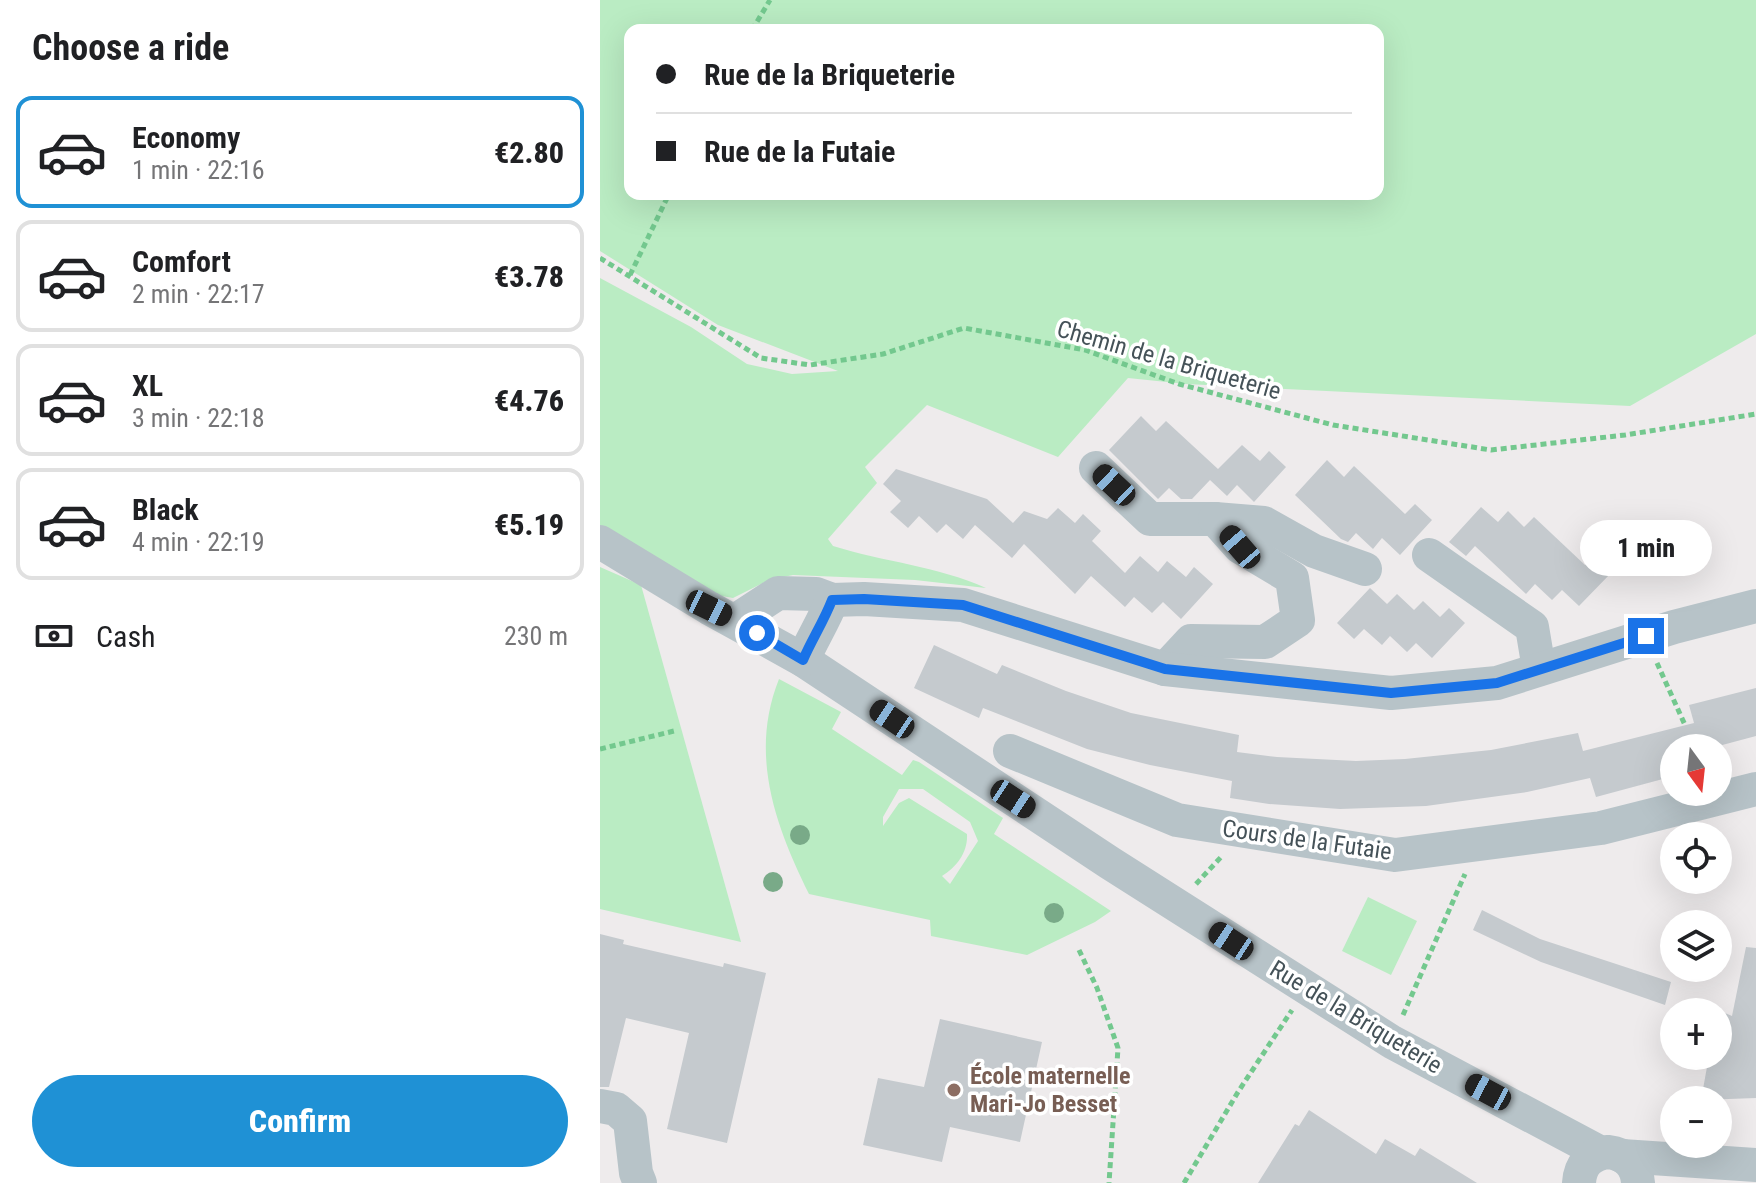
<!DOCTYPE html>
<meta charset="utf-8">
<style>
body{margin:0;font-family:"Roboto Condensed",sans-serif;background:#f6f6f6;color:#202124;height:100vh;display:flex;flex-direction:column;font-size:30px;white-space:nowrap}
*{box-sizing:border-box;margin:0}
p{font-size:26px;color:#757577}
.icon{flex:none;width:44px;height:44px;fill:none;stroke:currentColor;stroke-width:2;stroke-linecap:round;stroke-linejoin:round}
.map{position:relative;flex:1;overflow:hidden}
.drawer{display:flex;flex-direction:column;background:#fff;width:600px}
.drawer>*{flex:none}
.banner{position:absolute;left:24px;top:24px;width:760px;height:176px;border-radius:16px;box-shadow:0 8px 32px #0002;display:grid;align-content:center;height:176px;padding:0 32px;background:#fff}
.needle{width:52px;rotate:165deg}
.controls{position:absolute;left:1060px;top:734px;display:grid;gap:16px}
.controls a{display:grid;place-items:center;width:72px;height:72px;border-radius:50%;background:#fff;box-shadow:0 8px 32px #0002;font-size:40px}
.end{position:absolute;width:36px;height:36px;margin:-18px;border:10px solid #1a73e8;background:#fff;box-shadow:0 0 0 4px #fff}
.from{border-radius:50%}
.bubble{position:absolute;height:56px;border-radius:28px;background:#fff;box-shadow:0 8px 32px #0002;font-size:26px;font-weight:800;line-height:56px;text-align:center}
.car{position:absolute;width:24px;height:48px;margin:-24px -12px;border-radius:10px;box-shadow:0 0 6px 2px #0007;background:linear-gradient(#222 24%,#8ab4d8 0 40%,#222 0 76%,#8ab4d8 0 86%,#222 0)}
.banner b{display:flex;align-items:center;gap:28px;height:76px;font-size:30px}
.banner b+b{border-top:2px solid #e0e0e0}
.banner i{width:20px;height:20px;background:#202124}
ul{padding:0;list-style:none}
li{display:flex;align-items:center;gap:24px;height:112px;margin:0 16px 12px;padding:0 16px;border:4px solid #e0e0e0;border-radius:16px}
li div{flex:1}
li b{display:block;font-size:30px}
li em{font-style:normal;font-weight:800}
li.on{border-color:#1f91d5}
li>.icon{width:72px;height:72px;stroke-width:1.5}
h2{padding:0 32px;font-size:36px;line-height:96px}
.pay{display:flex;align-items:center;gap:20px;height:88px;padding:0 32px;font-size:30px}
.pay p{margin-inline-start:auto}
.cta{display:flex;gap:16px;margin-top:auto;padding:16px 32px}
.cta a{flex:1;height:92px;border-radius:48px;background:#1f91d5;color:#fff;font-size:32px;font-weight:800;line-height:92px;text-align:center}
main{display:flex;flex:1;min-height:0}
.map>svg:first-child{display:block}
.green{fill:#baecc3;fill-rule:evenodd}
.building{fill:#c5cace}
.lines{fill:none;stroke-linecap:round;stroke-linejoin:round}
.path{stroke:#73c88e;stroke-width:5;stroke-dasharray:6 4;stroke-linecap:butt}
.minor{stroke:#b7c3c8;stroke-width:34}
.tree{fill:#79aa88}
.route{stroke:#1a73e8;stroke-width:10}
.education-dot{fill:#8d6e63;stroke:#fff;stroke-width:3}
.labels{text-anchor:middle;stroke-width:7;stroke-linejoin:round;paint-order:stroke}
.street-label{font-size:24px;fill:#455258;stroke:#fff}
.education-label{font-size:24px;font-weight:bold;fill:#785e54;stroke:#fff;text-anchor:start}
</style>
<main>
<section class="drawer">
<h2>Choose a ride</h2>
<ul>
<li class="on"><svg class="icon" aria-label="car" viewBox="0 0 24 24"><path d="M5 17H2v-5l4-1 3-4h7l3 4 3 1v5h-3M9 17h6M6 11h13"/><circle cx="7" cy="17" r="2"/><circle cx="17" cy="17" r="2"/></svg><div><b>Economy</b><p>1 min · 22:16</p></div><em>€2.80</em></li>
<li><svg class="icon" aria-label="car" viewBox="0 0 24 24"><path d="M5 17H2v-5l4-1 3-4h7l3 4 3 1v5h-3M9 17h6M6 11h13"/><circle cx="7" cy="17" r="2"/><circle cx="17" cy="17" r="2"/></svg><div><b>Comfort</b><p>2 min · 22:17</p></div><em>€3.78</em></li>
<li><svg class="icon" aria-label="car" viewBox="0 0 24 24"><path d="M5 17H2v-5l4-1 3-4h7l3 4 3 1v5h-3M9 17h6M6 11h13"/><circle cx="7" cy="17" r="2"/><circle cx="17" cy="17" r="2"/></svg><div><b>XL</b><p>3 min · 22:18</p></div><em>€4.76</em></li>
<li><svg class="icon" aria-label="car" viewBox="0 0 24 24"><path d="M5 17H2v-5l4-1 3-4h7l3 4 3 1v5h-3M9 17h6M6 11h13"/><circle cx="7" cy="17" r="2"/><circle cx="17" cy="17" r="2"/></svg><div><b>Black</b><p>4 min · 22:19</p></div><em>€5.19</em></li>
</ul>
<div class="pay"><svg class="icon" aria-label="cash" viewBox="0 0 24 24"><path d="M3 7h18v10H3z"/><circle cx="12" cy="12" r="2"/></svg>Cash<p>230 m</p></div>
<div class="cta"><a>Confirm</a></div>
</section>
<div class="map">
<svg width="1156" height="1183" viewBox="0 0 1156 1183">
<rect width="100%" height="100%" fill="#eeebec"/>
<g class="green">
<path d="M0,0H1156V334L1030,406L586,384L528,378L458,457L327,405L265,467L277,483L228,539L233,546C284,562 337,566 386,588L315,580L193,575L169,580L133,598L111,594L0,531V278L91,327L147,364L192,374L238,371L118,325L0,251ZM30,30H778V194H30Z"/>
<path d="M0,567L41,585L141,942L0,909Z"/>
<path d="M179,679L241,712L232,729L302,775L313,760L319,762L403,818L394,834L511,911L495,922L427,955L331,936L330,920L209,894C175,825 149,754 179,679ZM299,789H323L370,822L378,841L350,884L342,876C357,867 368,852 367,834L309,798L299,803L283,826V817Z"/>
<path d="M768,897L817,921L791,975L742,951Z"/>
</g>
<g class="building">
<path d="M541,416L556,431L566,421L618,469L642,445L660,461L669,451L686,467L654,502L637,485L627,496L610,480L592,499H581L569,488L558,499L509,450Z"/>
<path d="M727,460L744,477L754,466L805,514L815,504L832,520L800,555L782,538L773,549L756,533L748,542L741,539L695,495Z"/>
<path d="M296,469L387,499L413,523L424,511L447,519L458,508L475,523L483,514L501,531L492,541L525,573L540,556L558,572L567,561L586,577L594,567L613,584L581,619L563,602L552,613L534,597L525,607L491,576L475,594L424,544L412,558L375,525L363,539L346,524L337,533L319,516L308,528L290,512L301,501L283,484Z"/>
<path d="M881,507L898,522L908,511L924,527L934,517L985,565L994,555L1012,572L979,606L962,590L952,600L935,584L926,594L875,546L866,556L849,542Z"/>
<path d="M770,588L787,604L797,594L814,610L823,601L840,617L849,608L865,623L832,658L816,643L807,652L790,636L782,645L764,629L754,639L737,623Z"/>
<path d="M334,645L397,674L402,665L466,691L531,713L639,735L637,752L677,757L756,761L805,759L891,750L978,733L983,751L1094,723L1089,705L1156,688V736L1111,748H1074V776L996,797L990,778L927,792L826,806L740,809L669,804L630,798L632,781L550,765L487,749L383,708L379,718L314,688Z"/>
<path d="M882,910L940,939L1071,982L1065,1005L941,962L873,930Z"/>
<path d="M0,934L24,940L23,944L123,967L124,963L166,973L127,1143L67,1129L89,1033L26,1018L9,1087H0Z"/>
<path d="M1146,947L1156,948V1098L1101,1100L1109,1056H1118V1010L1132,1016Z"/>
<path d="M340,1019L442,1042L420,1142L350,1127L342,1162L263,1145L278,1078L324,1087Z"/>
<path d="M709,1110L776,1154L785,1139L815,1156L820,1148L877,1183H658L695,1124L699,1126Z"/>
</g>
<g class="lines">
<g class="path">
<path d="M152,30L170,0"/>
<path d="M0,258L161,358L210,365L283,354L364,328L485,350L579,384L733,425L891,450L1025,435L1156,414"/>
<path d="M30,275L69,194"/>
<path d="M1057,663L1085,725"/>
<path d="M0,749L74,731"/>
<path d="M596,884L622,856"/>
<path d="M479,950L497,988L518,1048L509,1183"/>
<path d="M803,1015L865,874"/>
<path d="M584,1183L638,1092L692,1010"/>
</g>
<g class="minor">
<path d="M496,468L550,519H615L640,547L692,578L698,620L665,642L591,641L565,669"/>
<path d="M615,519L664,523L714,551L765,569"/>
<path d="M0,542L109,608L203,660L510,863L792,1042L1001,1153"/>
<path d="M829,555L932,627L939,669"/>
<path d="M135,621L178,593L216,594L232,600L264,599L363,605L565,669L791,693L897,683L1074,627L1156,606"/>
<path d="M203,660C212,639 224,621 232,600"/>
<path d="M410,751L577,820L795,855L1001,828L1156,789"/>
<path d="M0,1106L16,1109L30,1121L36,1173L40,1183"/>
<path d="M1022,1156L1156,1165"/>
<path d="M979,1183C980,1165 990,1154 1008,1152C1026,1154 1037,1165 1038,1183"/>
</g>
</g>
<g class="tree">
<circle cx="200" cy="835" r="10"/>
<circle cx="173" cy="882" r="10"/>
<circle cx="454" cy="913" r="10"/>
</g>
<g class="lines">
<path class="route" d="M157,633L203,660C212,639 224,621 232,600L264,599L363,605L565,669L791,693L897,683L1046,636"/>
</g>
<circle class="education-dot" cx="354" cy="1090" r="8"/>
<g class="labels">
<g class="street-label">
<text transform="translate(569 360) rotate(16)" y="8">Chemin de la Briqueterie</text>
<text transform="translate(707 840) rotate(8)" y="8">Cours de la Futaie</text>
<text transform="translate(756 1017) rotate(31)" y="8">Rue de la Briqueterie</text>
</g>
<g class="education-label">
<text x="370" y="1084">École maternelle<tspan x="370" dy="28">Mari-Jo Besset</tspan></text>
</g>
</g>
</svg>
<div class="controls">
<a><svg class="needle" viewBox="-14 -14 28 28"><path d="M0-13l5 13h-10z" fill="#e53935"/><path d="M0 13l5-13h-10z" fill="#757577"/></svg></a>
<a><svg class="icon" aria-label="locate" viewBox="0 0 24 24"><circle cx="12" cy="12" r="6"/><path d="M12 2v4M12 18v4M2 12h4M18 12h4"/></svg></a>
<a><svg class="icon" aria-label="layers" viewBox="0 0 24 24"><path d="M12 4l9 5-9 5-9-5zM3 14l9 5 9-5"/></svg></a>
<a>+</a>
<a>−</a>
</div>
<i class="end from" style="left:157px;top:633px"></i>
<i class="end" style="left:1046px;top:636px"></i>
<div class="bubble" style="left:980px;top:520px;width:132px">1 min</div>
<i class="car" style="left:514px;top:485px;rotate:313deg"></i>
<i class="car" style="left:640px;top:547px;rotate:319deg"></i>
<i class="car" style="left:109px;top:608px;rotate:116deg"></i>
<i class="car" style="left:292px;top:719px;rotate:304deg"></i>
<i class="car" style="left:413px;top:799px;rotate:123deg"></i>
<i class="car" style="left:631px;top:941px;rotate:303deg"></i>
<i class="car" style="left:888px;top:1092px;rotate:298deg"></i>
<div class="banner">
<b><i class="from"></i>Rue de la Briqueterie</b>
<b><i></i>Rue de la Futaie</b>
</div>
</div>
</main>
